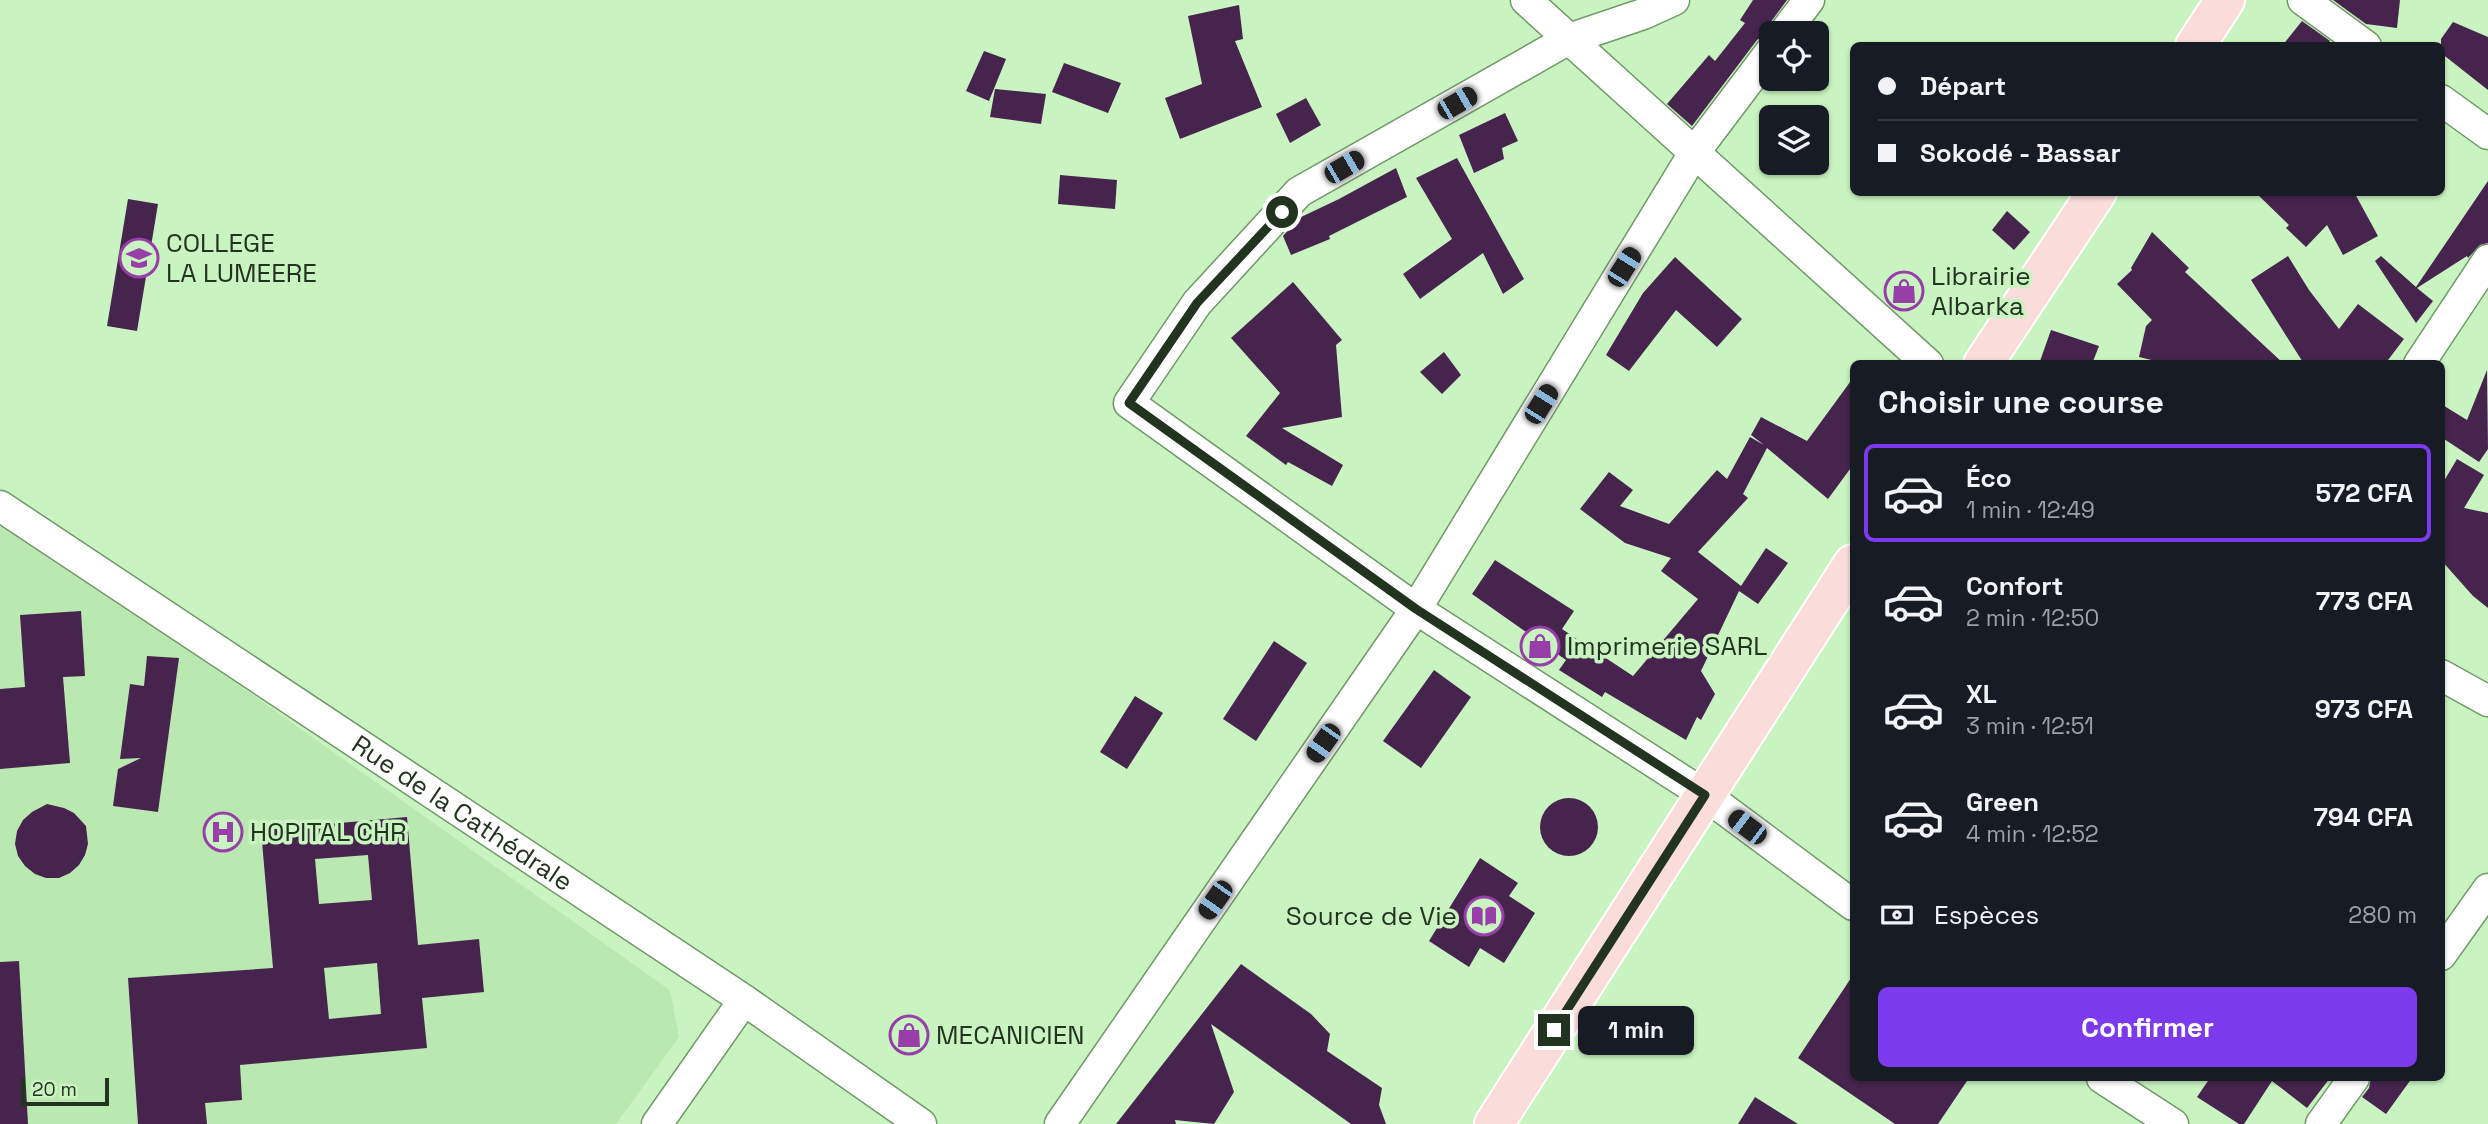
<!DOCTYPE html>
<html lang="fr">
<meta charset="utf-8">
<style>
body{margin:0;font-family:"Space Grotesk",sans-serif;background:#20242c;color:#f1f3f6;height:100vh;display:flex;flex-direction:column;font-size:26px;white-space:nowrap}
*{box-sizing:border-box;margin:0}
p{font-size:23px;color:#9ea1a6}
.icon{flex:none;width:38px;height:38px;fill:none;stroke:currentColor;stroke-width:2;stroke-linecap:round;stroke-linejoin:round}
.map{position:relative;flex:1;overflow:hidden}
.panel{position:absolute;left:1850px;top:360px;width:595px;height:721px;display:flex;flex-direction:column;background:#171b24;border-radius:10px;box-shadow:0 2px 5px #0004}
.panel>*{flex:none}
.guide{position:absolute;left:1850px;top:42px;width:595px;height:154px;border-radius:10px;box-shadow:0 2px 5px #0004;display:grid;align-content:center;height:154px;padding:0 28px;background:#171b24}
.tools{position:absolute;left:1759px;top:21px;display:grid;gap:14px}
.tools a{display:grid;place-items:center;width:70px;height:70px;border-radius:10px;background:#171b24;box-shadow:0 2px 5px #0004;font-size:35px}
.scale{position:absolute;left:21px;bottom:18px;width:88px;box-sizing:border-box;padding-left:7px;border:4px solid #22331f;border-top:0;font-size:19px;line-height:24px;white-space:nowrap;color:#22331f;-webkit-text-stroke:5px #c9f4c1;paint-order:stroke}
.end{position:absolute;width:32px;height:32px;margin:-16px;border:9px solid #22331f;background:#fff;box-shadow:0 0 0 4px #fff}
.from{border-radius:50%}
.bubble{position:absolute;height:49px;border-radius:10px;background:#171b24;box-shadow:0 2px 5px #0004;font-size:23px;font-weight:800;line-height:49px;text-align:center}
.car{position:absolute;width:21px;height:42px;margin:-21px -10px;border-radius:9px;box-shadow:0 0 5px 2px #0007;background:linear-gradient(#222 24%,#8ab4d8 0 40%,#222 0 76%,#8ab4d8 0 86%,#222 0)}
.guide b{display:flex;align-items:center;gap:24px;height:66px;font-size:26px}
.guide b+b{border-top:2px solid #363941}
.guide i{width:18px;height:18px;background:#f1f3f6}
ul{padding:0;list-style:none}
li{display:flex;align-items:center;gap:21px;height:98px;margin:0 14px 10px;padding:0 14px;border:4px solid transparent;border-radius:10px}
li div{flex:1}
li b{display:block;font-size:26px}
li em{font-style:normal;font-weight:800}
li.selected{border-color:#7c3aed}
li>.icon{width:63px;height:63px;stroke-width:1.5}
h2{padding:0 28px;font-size:32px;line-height:84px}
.pay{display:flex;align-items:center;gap:18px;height:77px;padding:0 28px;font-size:26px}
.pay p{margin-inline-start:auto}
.action{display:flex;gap:14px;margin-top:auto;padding:14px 28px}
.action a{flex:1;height:80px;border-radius:10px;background:#7c3aed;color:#fff;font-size:28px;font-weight:800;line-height:80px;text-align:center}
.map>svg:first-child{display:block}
.built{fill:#bae8b1}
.building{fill:#46244d;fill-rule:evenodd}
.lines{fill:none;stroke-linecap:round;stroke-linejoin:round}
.minor-casing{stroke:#719869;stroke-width:33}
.primary-casing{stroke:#fff;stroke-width:42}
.minor{stroke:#fff;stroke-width:30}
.primary{stroke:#fadcdb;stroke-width:38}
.route{stroke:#22331f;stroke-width:9}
.labels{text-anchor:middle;stroke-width:7;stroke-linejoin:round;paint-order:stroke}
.poi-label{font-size:26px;fill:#22331f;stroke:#c9f4c1;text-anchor:start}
.street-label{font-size:26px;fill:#22331f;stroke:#c9f4c1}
</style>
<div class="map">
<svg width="2488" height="1124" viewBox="0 0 2488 1124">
<rect width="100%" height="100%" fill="#c9f4c1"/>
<path class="built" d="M0,522L223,674L670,990L679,1037L616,1124H0Z"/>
<g class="building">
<path d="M1753,0H1787L1770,23L1767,34L1757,40L1692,126L1667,104L1709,55L1715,61L1745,23L1740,20Z"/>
<path d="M2333,0H2400L2397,28L2366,24Z"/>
<path d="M1239,5L1243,39L1235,41L1262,107L1180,139L1165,98L1202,84L1188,16Z"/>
<path d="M2302,21L2330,41L2327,46H2282Z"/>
<path d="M2453,22L2488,37V90L2441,53V39Z"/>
<path d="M984,51L1006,59L989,101L966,91Z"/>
<path d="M1064,63L1121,83L1108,113L1052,92Z"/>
<path d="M995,89L1046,94L1041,124L990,117Z"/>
<path d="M1306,98L1321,125L1290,143L1276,114Z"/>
<path d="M1505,113L1518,141L1502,148L1504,159L1474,173L1459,135Z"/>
<path d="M1457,158L1524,279L1503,294L1483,253L1420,299L1403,274L1452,239L1416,178Z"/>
<path d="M1396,168L1407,197L1329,236L1330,239L1291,255L1283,236L1299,218L1339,199Z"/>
<path d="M1060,175L1117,180L1115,209L1058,204Z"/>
<path d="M2488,181V243L2480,245L2468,258L2467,256L2417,288L2433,301L2416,323L2375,261L2381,256L2416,287Z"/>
<path d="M2255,192H2354L2378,236L2343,255L2327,225L2306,247L2286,228L2289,225Z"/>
<path d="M128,199L158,204L137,331L107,326Z"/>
<path d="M2007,211L2030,232L2014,250L1992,230Z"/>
<path d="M2152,232L2189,268L2185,272L2284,364H2168L2139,357L2146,326L2152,320L2117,284L2132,270L2131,268Z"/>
<path d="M2288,256L2309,290L2339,329L2358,304L2404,339L2385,364H2304L2251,280Z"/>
<path d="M1675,257L1742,319L1717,347L1676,310L1629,371L1606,355L1643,293Z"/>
<path d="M1293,282L1342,340L1336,345L1342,417L1282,428L1343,465L1332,486L1288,462L1286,465L1246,436L1280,393L1231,338Z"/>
<path d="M2051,330L2099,346L2092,364H2039Z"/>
<path d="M1444,352L1461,375L1442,394L1420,372Z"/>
<path d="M2487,370L2488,449L2479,462L2441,437V404L2467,420Z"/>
<path d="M1853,378V465L1828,499L1767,448L1743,494L1748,498L1698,552L1741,586L1766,548L1788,563L1758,604L1739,591L1701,671L1715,694L1701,720L1697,717L1686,740L1605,692L1602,697L1559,670L1566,660L1472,594L1495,560L1574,611L1562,629L1633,676L1698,599L1661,571L1671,558L1625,543L1580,509L1609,472L1633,490L1620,506L1669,524L1717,470L1727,479L1750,437L1764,445L1751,435L1761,417L1807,441Z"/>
<path d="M2457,459L2484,475L2464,508L2488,513V608L2473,596L2441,560V486Z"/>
<path d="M81,611L85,676L63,677L70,763L0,769V689L25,687L20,615Z"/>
<path d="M1274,641L1307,663L1256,741L1223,719Z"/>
<path d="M147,656L179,658L158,812L113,806L118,769L141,758L120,759L130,684L144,686Z"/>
<path d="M1434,670L1471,697L1421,768L1383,741Z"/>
<path d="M1135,696L1163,713L1127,769L1100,752Z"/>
<circle cx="1569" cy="827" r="29"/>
<path d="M47,804L64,808L74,813L86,826L88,844L85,855L79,865L70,873L59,878H46L35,874L25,866L18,856L15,844L17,831L23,820L32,812Z"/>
<path d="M407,817L418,945L479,939L484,992L422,998L427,1048L240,1065L242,1100L205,1103L207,1124H138L128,978L273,968L261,830ZM368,855L372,900L319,904L315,859ZM377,963L381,1014L329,1019L324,968Z"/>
<path d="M1480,858L1518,883L1509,896L1535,913L1504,963L1480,948L1469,967L1429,941Z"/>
<path d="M19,961L28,1124H0V962Z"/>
<path d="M1241,964L1311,1014L1330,1034L1327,1051L1382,1088L1379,1105L1386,1124H1351L1211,1024L1234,1092L1214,1124L1175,1120L1176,1124H1116Z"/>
<path d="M1853,975V1078H1969L1938,1124H1895L1798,1058Z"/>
<path d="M2210,1078H2330L2307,1108L2272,1081L2244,1124H2239L2197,1097Z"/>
<path d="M2371,1078H2412L2386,1114L2362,1097L2369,1088Z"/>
<path d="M1755,1097L1798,1124H1738Z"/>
</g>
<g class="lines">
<defs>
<g id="minor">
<path d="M1526,0L1928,364"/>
<path d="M1674,0L1643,14L1569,39L1299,192L1197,303L1129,403L1416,609L1705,795L1853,905"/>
<path d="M2303,0L2366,46"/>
<path d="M1784,33L1809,0"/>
<path d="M2441,100L2488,134"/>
<path d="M2419,364L2488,260"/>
<path id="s1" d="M0,506L744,1000L921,1124"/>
<path d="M2441,675L2488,701"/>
<path d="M2441,955L2488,889"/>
<path d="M2102,1078L2173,1124"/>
<path d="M657,1124L744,1000"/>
<path d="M1060,1124L1416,609L1694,153L1771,51"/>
<path d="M2321,1124L2354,1078"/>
</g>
<g id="primary">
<path d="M2195,46L2225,0"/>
<path d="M1983,364L2097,192"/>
<path d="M1494,1124L1853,564"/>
</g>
</defs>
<use href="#minor" class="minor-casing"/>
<use href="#primary" class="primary-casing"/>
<use href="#minor" class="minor"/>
<use href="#primary" class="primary"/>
</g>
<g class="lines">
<path class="route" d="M1282,212L1197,303L1129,403L1416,609L1705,795L1554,1030"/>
</g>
<defs>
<symbol id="school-ring" viewBox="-11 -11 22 22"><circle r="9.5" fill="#c9f4c1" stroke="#973ea9" stroke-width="1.5"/><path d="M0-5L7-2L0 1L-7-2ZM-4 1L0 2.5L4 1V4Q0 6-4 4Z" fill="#973ea9"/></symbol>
<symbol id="shop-ring" viewBox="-11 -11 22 22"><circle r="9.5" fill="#c9f4c1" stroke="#973ea9" stroke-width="1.5"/><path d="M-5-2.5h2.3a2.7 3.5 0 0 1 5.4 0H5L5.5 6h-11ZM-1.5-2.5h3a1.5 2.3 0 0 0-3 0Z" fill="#973ea9"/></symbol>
<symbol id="hospital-ring" viewBox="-11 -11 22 22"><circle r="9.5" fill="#c9f4c1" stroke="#973ea9" stroke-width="1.5"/><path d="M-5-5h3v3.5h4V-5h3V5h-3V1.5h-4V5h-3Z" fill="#973ea9"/></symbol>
<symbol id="library-ring" viewBox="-11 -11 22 22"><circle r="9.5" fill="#c9f4c1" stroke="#973ea9" stroke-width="1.5"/><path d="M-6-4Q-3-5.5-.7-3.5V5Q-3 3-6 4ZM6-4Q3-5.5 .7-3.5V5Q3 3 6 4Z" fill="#973ea9"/></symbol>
</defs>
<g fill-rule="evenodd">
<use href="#school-ring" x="117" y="236" width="44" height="44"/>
<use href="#shop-ring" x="1882" y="269" width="44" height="44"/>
<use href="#shop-ring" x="1518" y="624" width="44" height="44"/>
<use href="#hospital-ring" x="201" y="810" width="44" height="44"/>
<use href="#library-ring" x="1462" y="894" width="44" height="44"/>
<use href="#shop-ring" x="887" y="1013" width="44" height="44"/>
</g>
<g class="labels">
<g class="poi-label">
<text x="166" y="252">COLLEGE<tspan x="166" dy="30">LA LUMEERE</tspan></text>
<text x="1931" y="285">Librairie<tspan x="1931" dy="30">Albarka</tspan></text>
<text x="1567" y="655">Imprimerie SARL</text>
<text x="250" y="841">HOPITAL CHR</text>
<text x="1457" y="925" text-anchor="end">Source de Vie</text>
<text x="936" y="1044">MECANICIEN</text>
</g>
<g class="street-label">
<text dy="9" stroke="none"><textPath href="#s1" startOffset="555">Rue de la Cathédrale</textPath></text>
</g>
</g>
</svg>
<div class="tools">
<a><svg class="icon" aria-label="locate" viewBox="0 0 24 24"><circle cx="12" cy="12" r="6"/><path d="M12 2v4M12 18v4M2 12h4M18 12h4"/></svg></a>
<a><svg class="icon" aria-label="layers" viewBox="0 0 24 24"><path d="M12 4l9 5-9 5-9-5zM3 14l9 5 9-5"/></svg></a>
</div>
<div class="scale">20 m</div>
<i class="end from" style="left:1282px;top:212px"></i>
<i class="end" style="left:1554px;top:1030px"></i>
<div class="bubble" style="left:1578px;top:1006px;width:116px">1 min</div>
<i class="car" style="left:1457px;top:103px;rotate:60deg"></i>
<i class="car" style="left:1344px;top:167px;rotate:60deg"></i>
<i class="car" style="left:1624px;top:267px;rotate:32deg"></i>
<i class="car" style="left:1541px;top:404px;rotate:32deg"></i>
<i class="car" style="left:1323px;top:743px;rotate:215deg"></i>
<i class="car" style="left:1747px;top:827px;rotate:307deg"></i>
<i class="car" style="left:1215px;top:900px;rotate:215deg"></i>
<div class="guide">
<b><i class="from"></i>Départ</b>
<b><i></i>Sokodé - Bassar</b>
</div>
<section class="panel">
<h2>Choisir une course</h2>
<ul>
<li class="selected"><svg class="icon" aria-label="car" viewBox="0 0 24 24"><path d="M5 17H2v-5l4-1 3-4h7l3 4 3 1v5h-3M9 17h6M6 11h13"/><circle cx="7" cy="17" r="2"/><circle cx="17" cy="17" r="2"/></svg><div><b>Éco</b><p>1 min · 12:49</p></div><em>572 CFA</em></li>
<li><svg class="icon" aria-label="car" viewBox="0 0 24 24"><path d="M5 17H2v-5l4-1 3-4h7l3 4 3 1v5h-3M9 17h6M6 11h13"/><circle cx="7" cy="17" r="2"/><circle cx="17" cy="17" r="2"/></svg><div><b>Confort</b><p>2 min · 12:50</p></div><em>773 CFA</em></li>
<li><svg class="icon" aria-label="car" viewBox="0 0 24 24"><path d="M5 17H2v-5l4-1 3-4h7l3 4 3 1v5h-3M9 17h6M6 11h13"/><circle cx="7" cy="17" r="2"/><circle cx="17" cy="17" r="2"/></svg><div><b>XL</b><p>3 min · 12:51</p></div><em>973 CFA</em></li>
<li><svg class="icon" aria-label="car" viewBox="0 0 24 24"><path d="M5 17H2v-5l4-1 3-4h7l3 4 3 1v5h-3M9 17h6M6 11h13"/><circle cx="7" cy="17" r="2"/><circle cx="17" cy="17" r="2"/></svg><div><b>Green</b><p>4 min · 12:52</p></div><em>794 CFA</em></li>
</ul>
<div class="pay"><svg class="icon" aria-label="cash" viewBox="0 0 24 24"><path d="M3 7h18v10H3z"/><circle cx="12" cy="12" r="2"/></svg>Espèces<p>280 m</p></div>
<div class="action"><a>Confirmer</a></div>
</section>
</div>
